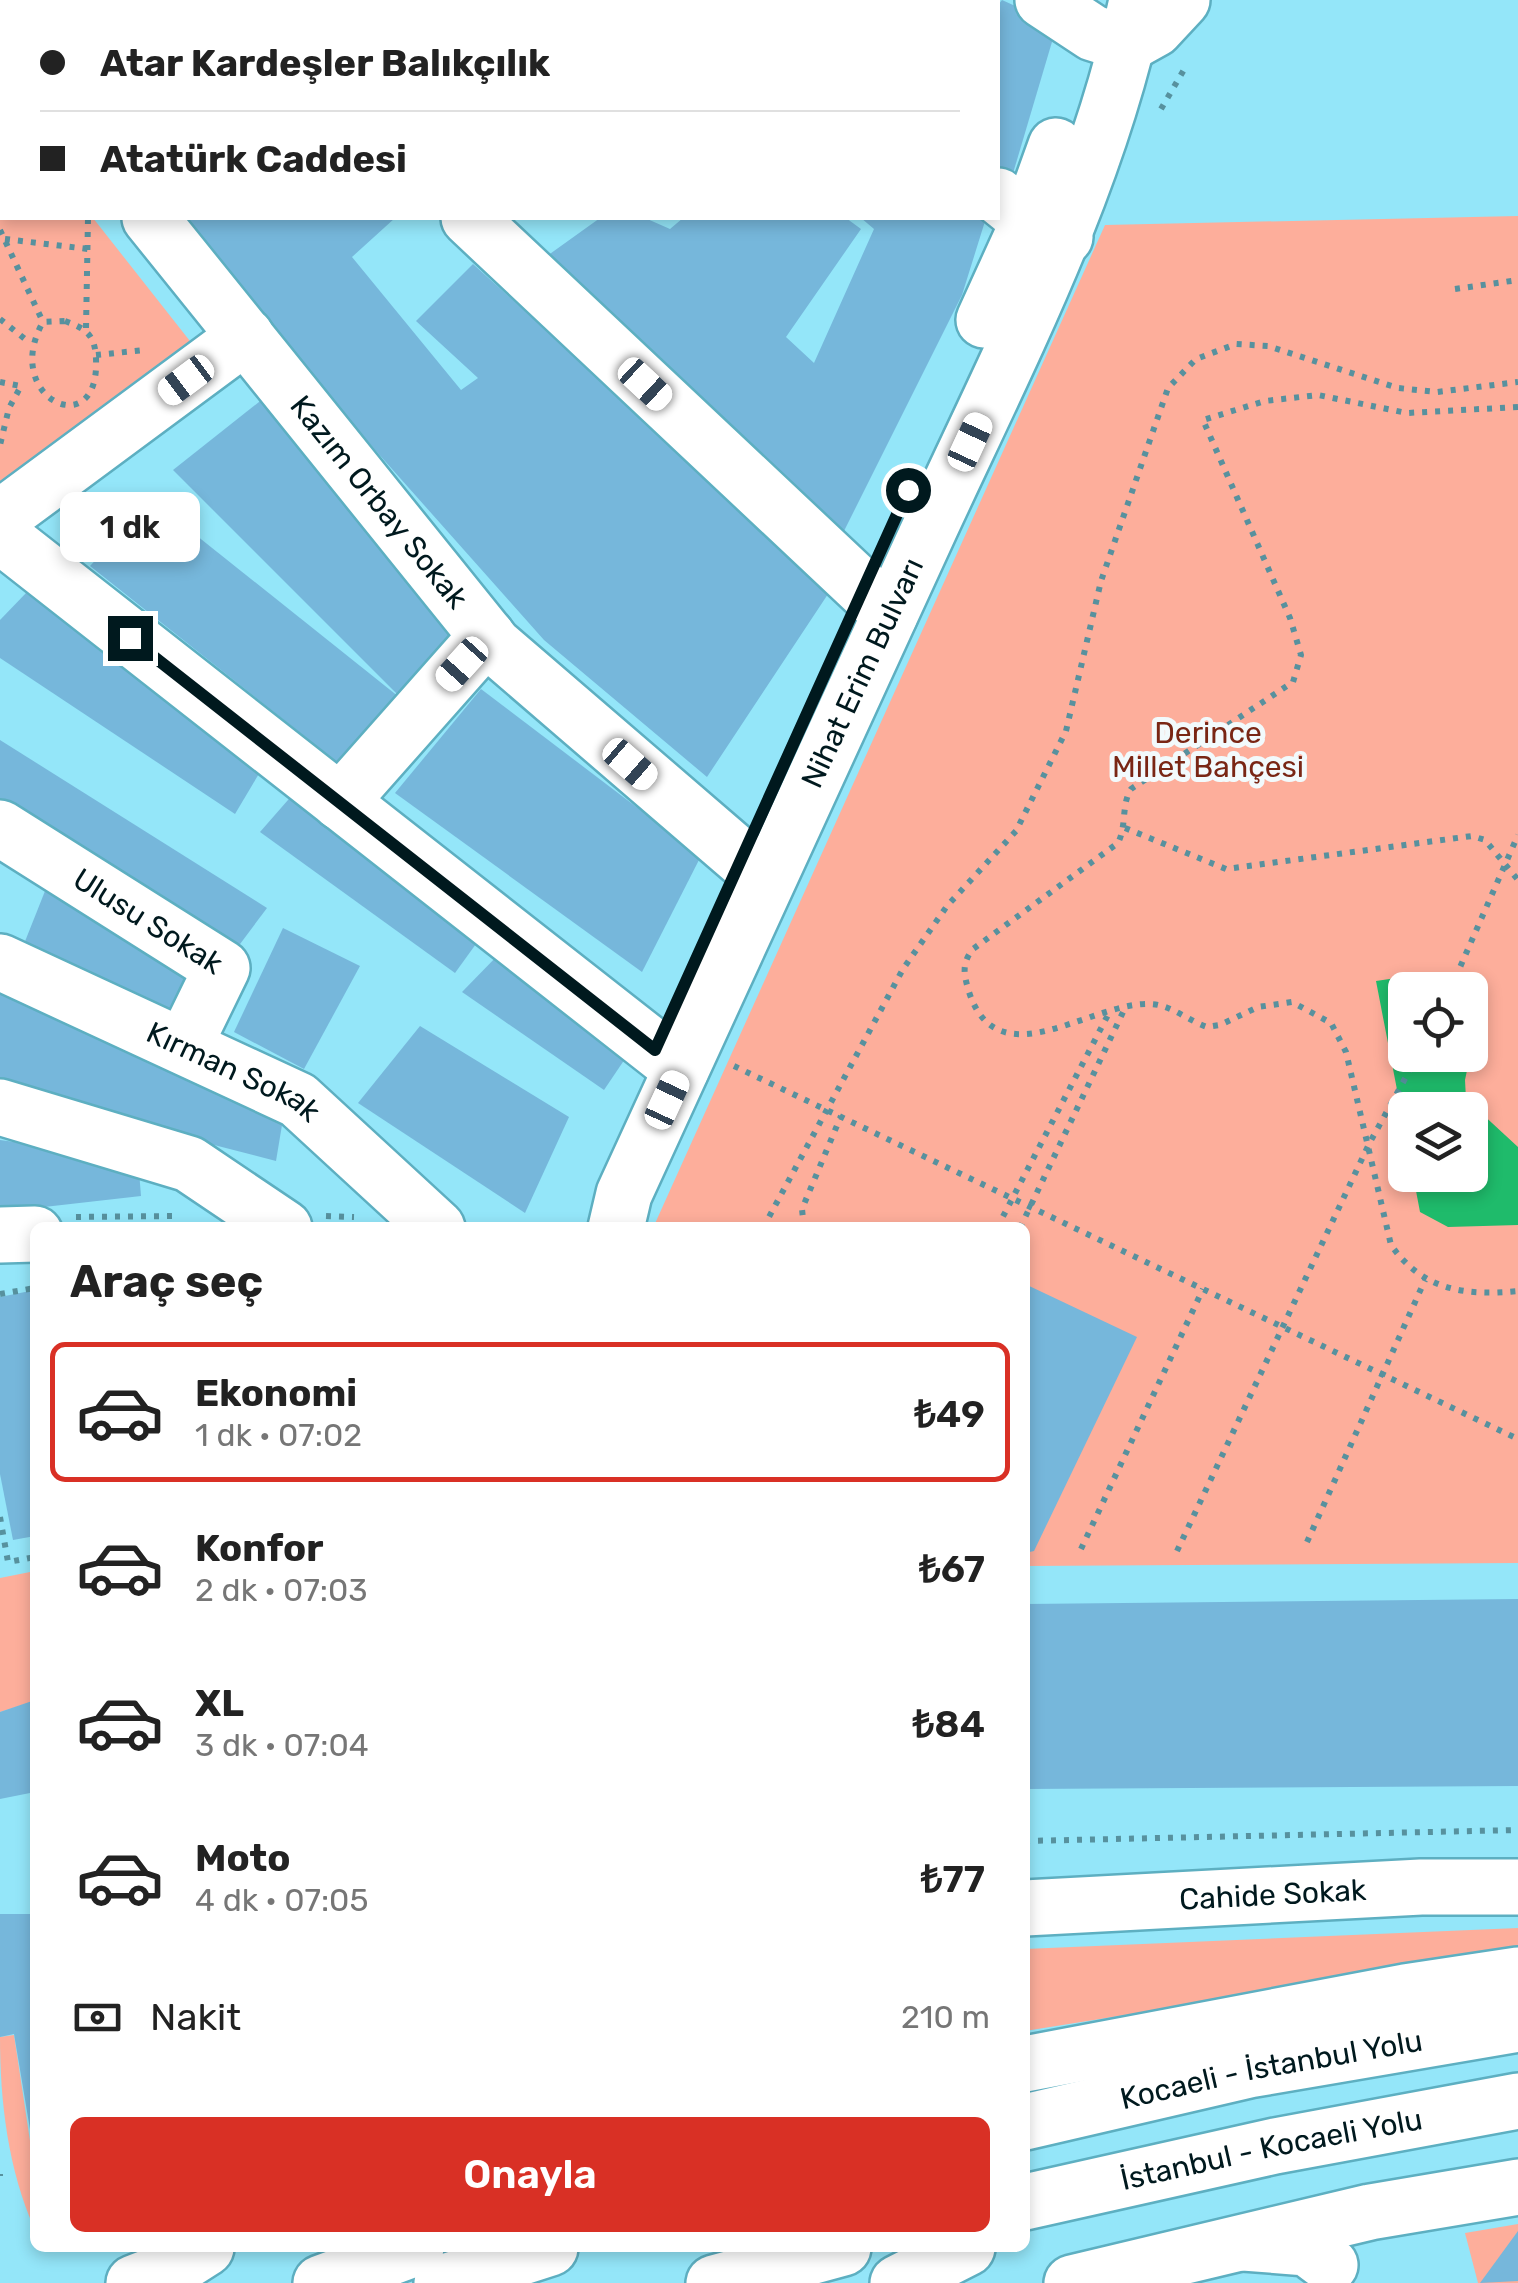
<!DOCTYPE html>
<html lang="tr">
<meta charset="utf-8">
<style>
body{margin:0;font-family:Rubik,sans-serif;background:#f6f6f6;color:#222;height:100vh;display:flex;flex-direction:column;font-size:38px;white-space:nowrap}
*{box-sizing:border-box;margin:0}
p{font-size:32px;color:#767676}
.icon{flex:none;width:55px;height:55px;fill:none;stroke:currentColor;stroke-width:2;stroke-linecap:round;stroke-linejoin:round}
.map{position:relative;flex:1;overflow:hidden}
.sheet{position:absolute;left:30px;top:1222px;width:1000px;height:1030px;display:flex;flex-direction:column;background:#fff;border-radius:15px;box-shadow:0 5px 15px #0003}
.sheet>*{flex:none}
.guide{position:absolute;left:0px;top:0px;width:1000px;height:220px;box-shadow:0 5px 15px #0003;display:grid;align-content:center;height:220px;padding:0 40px;background:#fff}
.fabs{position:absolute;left:1388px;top:972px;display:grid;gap:20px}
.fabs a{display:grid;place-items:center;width:100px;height:100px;border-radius:15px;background:#fff;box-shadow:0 5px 15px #0003;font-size:50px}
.end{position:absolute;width:45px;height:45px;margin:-22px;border:12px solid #00191e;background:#fff;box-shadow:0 0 0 5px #fff}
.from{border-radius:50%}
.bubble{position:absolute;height:70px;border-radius:15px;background:#fff;box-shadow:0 5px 15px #0003;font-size:32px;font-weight:600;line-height:70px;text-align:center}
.car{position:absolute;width:30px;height:60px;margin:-30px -15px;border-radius:12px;box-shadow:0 0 8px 2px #0007;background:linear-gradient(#fff 24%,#345 0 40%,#fff 0 76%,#345 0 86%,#fff 0)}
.guide b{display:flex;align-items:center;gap:35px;height:95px;font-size:38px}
.guide b+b{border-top:2px solid #e0e0e0}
.guide i{width:25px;height:25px;background:#222}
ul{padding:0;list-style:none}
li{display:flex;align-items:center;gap:30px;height:140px;margin:0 20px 15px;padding:0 20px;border:5px solid transparent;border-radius:15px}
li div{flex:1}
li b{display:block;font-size:38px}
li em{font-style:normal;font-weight:600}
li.current{border-color:#d93025}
li>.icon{width:90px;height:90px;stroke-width:1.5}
h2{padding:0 40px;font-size:45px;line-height:120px}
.pay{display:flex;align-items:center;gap:25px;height:110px;padding:0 40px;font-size:38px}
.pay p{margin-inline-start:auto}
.primary-button{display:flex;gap:20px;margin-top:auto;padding:20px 40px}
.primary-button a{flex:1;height:115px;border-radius:15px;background:#d93025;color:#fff;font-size:40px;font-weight:600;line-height:115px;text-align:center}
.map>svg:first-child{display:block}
.green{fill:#fdae9b;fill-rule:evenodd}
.water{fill:#1fbb6b}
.building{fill:#76b7db}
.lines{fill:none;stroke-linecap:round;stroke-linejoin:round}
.minor-casing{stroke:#5dafc1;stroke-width:60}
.major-casing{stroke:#5dafc1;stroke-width:60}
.highway-casing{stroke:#5dafc1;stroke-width:60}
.path{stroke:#57919e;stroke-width:6;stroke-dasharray:5 8;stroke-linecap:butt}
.minor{stroke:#fff;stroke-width:55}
.major{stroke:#fff;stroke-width:55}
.highway{stroke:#fff;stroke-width:55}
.route{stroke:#00191e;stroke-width:12}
.labels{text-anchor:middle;stroke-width:10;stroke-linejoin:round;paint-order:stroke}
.street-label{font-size:30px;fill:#00191e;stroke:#f2fafc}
.park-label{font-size:30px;fill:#792614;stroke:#f2fafc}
</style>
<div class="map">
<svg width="1518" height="2283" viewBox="0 0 1518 2283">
<rect width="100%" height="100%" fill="#94e6f9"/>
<g class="green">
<path d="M0,98L2,218H93L197,350L0,490Z"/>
<path d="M1518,216V1563L1025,1566V1228H653L1105,225ZM1405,990H1470V1055H1405ZM1405,1110H1470V1175H1405Z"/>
<path d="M35,1571V1701L0,1712V1578Z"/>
<path d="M1518,1928V1952L1025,2031V1949Z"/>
<path d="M14,2035L35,2174V2230C8,2170 0,2102 0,2037Z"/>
<path d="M1518,2224V2283H1478L1465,2233Z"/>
</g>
<path class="water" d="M1430,973L1458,990H1405V1055H1470V997L1481,1004L1465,1080L1466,1099L1518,1147V1225L1448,1227L1420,1212L1413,1175H1470V1110H1405V1131L1376,981Z"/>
<g class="building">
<path d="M1002,0L1057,25L1011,180L998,168V5Z"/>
<path d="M181,218H395L352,257L461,390L478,378L416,321L473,264L832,588L707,777L544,640L376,451Z"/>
<path d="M600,218H645L670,229L683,218H846L861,229L786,337L814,363L874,229L861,218H986L962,295L840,539L547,256Z"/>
<path d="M264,398L463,647L404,701L173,470Z"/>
<path d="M152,500L404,701L342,766L90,566Z"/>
<path d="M27,592L260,772L235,814L0,658V620Z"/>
<path d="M481,689L701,856L642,972L395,793Z"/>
<path d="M0,740L267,908L222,968L0,812Z"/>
<path d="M295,792L481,937L455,973L260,832Z"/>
<path d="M49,881L204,968L175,1025L20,954Z"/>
<path d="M283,928L360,966L304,1069L234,1032Z"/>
<path d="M501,952L631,1050L604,1090L462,992Z"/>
<path d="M0,972L284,1113L276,1161L0,1090Z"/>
<path d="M420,1026L569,1117L525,1213L358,1103Z"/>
<path d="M0,1140L138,1159L141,1196L0,1212Z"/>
<path d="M1025,1284L1137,1337L1034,1551L1025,1553Z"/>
<path d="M35,1290V1536L13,1540L0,1474V1297Z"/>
<path d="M1518,1599V1786L1025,1789V1604Z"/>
<path d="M35,1700V1792L0,1799V1712Z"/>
<path d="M0,1914H35V2159L14,2034L0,2037Z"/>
<path d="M1518,2231V2281L1480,2283Z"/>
</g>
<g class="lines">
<defs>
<g id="minor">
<path d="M239,0L242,2"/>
<path d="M744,0L748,2"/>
<path d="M1043,0L1093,33L1128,44L1155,29L1182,0"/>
<path d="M0,34L2,37"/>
<path d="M998,196L1029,221L1065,237"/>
<path id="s1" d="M150,218L494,645L767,880"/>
<path d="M469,218L890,614"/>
<path d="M0,518L246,336"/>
<path d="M0,535L681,1069"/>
<path d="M340,802L487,636"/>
<path id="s2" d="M0,828L222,968L184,1046"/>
<path id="s3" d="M0,962L298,1100L437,1228"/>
<path d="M0,1107L189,1164L284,1228"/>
<path d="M0,1235L35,1234"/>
<path d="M1244,2243L1307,2248L1330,2265"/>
</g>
<g id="major">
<path d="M984,320L1029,221L1056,146"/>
<path id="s4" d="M616,1228L624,1194C724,973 825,753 927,534C1007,360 1098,188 1137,0"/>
<path id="s5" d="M1025,1908L1421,1887H1518"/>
<path d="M134,2283L178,2266L206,2248"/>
<path d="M1072,2283L1370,2212L1518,2187"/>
</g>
<g id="highway">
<path d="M1025,2064L1405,1992L1518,1975"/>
<path id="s6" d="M1025,2122L1249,2070L1518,2024"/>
<path id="s7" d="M1025,2202L1275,2146L1518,2101"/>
<path d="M321,2283L416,2248"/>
<path d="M442,2283L550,2248"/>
<path d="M714,2283L843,2248"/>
<path d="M898,2283L967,2248"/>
</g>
</defs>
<use href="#minor" class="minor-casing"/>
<use href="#major" class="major-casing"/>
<use href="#highway" class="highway-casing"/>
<g class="path">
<path d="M1161,109L1185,68"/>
<path d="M0,230L43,322"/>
<path d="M5,239L88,249"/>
<path d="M1455,289L1518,280"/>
<path d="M0,319L25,339"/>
<path d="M65,321C86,329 95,334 96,359C100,445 0,398 43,322Z"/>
<path d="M86,328L88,218"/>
<path d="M96,355L145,350"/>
<path d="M0,382L21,386L9,408L0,445"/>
<path d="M1518,407L1407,413L1318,395L1265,401L1203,420L1290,618L1301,655L1293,682L1131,789C1121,805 1127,825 1118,843L973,949C961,964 964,975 969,992C998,1081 1091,1001 1151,1004C1171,1005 1189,1021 1207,1027L1220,1025L1258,1007L1292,1002L1331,1023L1346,1052L1391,1245C1423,1291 1466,1296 1518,1291"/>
<path d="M1125,828L1226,869L1472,836L1485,840L1518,880"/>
<path d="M1450,990L1518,835"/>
<path d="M734,1066L1518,1439"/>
<path d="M326,1216L354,1217"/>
<path d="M76,1217L179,1216"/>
<path d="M763,1228L903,969L947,906L1016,831L1066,731L1101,581L1168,388L1196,359L1236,344L1268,346L1398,388L1437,392L1518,382"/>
<path d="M804,1228L802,1209L841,1116"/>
<path d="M997,1228L1110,1011"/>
<path d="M1020,1228L1125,1008"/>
<path d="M0,1294L35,1288"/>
<path d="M0,1517L8,1562L35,1557"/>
<path d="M1307,1542L1425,1280"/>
<path d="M1081,1549L1203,1289"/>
<path d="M1177,1551L1369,1144L1418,1055"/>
<path d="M1025,1841L1518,1830"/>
<path d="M0,2174V2176"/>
</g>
<use href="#minor" class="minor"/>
<use href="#major" class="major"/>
<use href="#highway" class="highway"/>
</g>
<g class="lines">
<path class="route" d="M130,638L655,1050L908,490"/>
</g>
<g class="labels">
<g class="street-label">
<text dy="10" stroke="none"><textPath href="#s1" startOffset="365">Kazım Orbay Sokak</textPath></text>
<text dy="10" stroke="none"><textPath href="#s4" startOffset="608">Nihat Erim Bulvarı</textPath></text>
<text dy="10" stroke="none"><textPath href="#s2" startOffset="175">Ulusu Sokak</textPath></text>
<text dy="10" stroke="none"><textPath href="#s3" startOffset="258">Kırman Sokak</textPath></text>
<text dy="10" stroke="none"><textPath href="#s5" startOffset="248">Cahide Sokak</textPath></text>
<text dy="10" stroke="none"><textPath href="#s6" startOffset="252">Kocaeli - İstanbul Yolu</textPath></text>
<text dy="10" stroke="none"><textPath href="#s7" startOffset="252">İstanbul - Kocaeli Yolu</textPath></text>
</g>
<g class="park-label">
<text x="1208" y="743">Derince<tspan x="1208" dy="34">Millet Bahçesi</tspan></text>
</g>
</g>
</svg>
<div class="fabs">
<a><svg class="icon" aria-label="locate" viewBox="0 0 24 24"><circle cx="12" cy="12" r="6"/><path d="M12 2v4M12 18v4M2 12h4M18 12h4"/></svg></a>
<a><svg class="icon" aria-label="layers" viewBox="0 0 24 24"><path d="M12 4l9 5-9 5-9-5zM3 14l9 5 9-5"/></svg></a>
</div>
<i class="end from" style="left:908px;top:490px"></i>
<i class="end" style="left:130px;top:638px"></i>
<div class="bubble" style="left:60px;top:492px;width:140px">1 dk</div>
<i class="car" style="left:186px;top:380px;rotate:233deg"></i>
<i class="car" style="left:645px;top:384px;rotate:133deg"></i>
<i class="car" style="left:970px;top:442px;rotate:25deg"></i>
<i class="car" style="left:462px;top:664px;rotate:222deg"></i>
<i class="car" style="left:630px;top:764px;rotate:131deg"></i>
<i class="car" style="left:667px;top:1100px;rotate:25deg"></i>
<div class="guide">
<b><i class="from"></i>Atar Kardeşler Balıkçılık</b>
<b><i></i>Atatürk Caddesi</b>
</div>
<section class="sheet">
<h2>Araç seç</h2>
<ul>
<li class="current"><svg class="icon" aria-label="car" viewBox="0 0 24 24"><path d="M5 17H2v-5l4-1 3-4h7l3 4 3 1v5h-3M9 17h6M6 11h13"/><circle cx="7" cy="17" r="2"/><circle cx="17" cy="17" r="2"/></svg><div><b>Ekonomi</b><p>1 dk · 07:02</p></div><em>₺49</em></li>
<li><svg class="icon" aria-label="car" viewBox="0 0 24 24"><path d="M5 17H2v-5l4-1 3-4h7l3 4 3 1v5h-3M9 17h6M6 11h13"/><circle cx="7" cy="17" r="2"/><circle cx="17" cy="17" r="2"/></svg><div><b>Konfor</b><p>2 dk · 07:03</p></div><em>₺67</em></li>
<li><svg class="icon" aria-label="car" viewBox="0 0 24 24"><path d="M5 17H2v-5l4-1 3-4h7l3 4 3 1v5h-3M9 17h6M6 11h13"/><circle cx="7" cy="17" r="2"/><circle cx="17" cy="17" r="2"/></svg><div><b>XL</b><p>3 dk · 07:04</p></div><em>₺84</em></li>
<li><svg class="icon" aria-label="car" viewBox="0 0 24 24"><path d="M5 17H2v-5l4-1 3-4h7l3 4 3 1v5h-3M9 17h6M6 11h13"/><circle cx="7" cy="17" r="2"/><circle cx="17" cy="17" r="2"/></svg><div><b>Moto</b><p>4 dk · 07:05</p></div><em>₺77</em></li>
</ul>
<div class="pay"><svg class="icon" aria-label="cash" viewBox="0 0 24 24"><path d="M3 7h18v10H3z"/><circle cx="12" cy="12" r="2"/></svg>Nakit<p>210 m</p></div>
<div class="primary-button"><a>Onayla</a></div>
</section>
</div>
